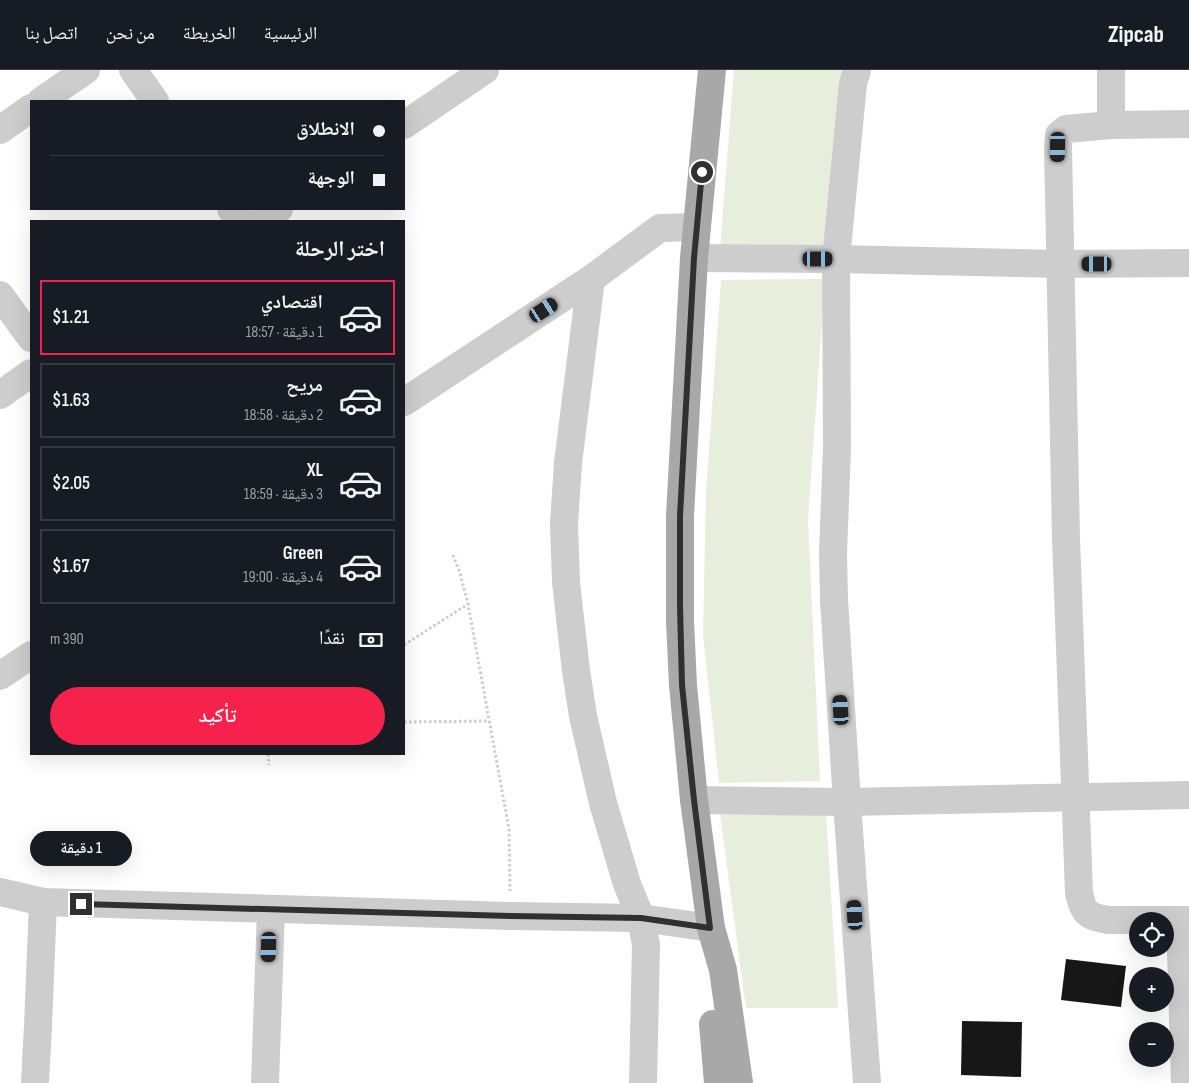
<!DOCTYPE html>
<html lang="ar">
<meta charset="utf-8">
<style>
body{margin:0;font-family:"Sofia Sans Condensed","Noto Naskh Arabic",sans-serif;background:#242831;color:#f1f3f6;direction:rtl;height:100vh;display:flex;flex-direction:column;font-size:19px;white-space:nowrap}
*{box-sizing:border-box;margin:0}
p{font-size:16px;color:#9ea1a6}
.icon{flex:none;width:28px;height:28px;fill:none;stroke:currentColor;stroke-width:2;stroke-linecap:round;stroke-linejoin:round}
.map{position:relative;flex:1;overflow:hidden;direction:ltr}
.side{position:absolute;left:30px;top:150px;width:375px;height:535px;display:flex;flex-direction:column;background:#171b24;border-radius:0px;box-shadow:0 5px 20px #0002;direction:rtl}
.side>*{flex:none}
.hud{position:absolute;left:30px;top:30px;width:375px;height:110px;border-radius:0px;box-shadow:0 5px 20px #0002;direction:rtl;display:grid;align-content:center;height:110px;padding:0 20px;background:#171b24}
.fabs{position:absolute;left:1129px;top:842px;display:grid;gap:10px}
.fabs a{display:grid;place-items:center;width:45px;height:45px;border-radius:50%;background:#171b24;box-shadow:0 5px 20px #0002;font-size:25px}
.end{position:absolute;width:22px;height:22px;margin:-11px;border:6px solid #303030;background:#fff;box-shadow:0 0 0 2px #fff}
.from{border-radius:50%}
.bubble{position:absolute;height:35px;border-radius:18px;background:#171b24;box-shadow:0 5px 20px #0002;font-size:16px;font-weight:600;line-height:35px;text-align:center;direction:rtl}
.car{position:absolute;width:15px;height:30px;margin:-15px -8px;border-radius:6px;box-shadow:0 0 4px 1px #0007;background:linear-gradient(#222 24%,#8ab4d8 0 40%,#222 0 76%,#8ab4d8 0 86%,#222 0)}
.hud b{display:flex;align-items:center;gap:18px;height:48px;font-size:19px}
.hud b+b{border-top:1px solid #363941}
.hud i{width:12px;height:12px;background:#f1f3f6}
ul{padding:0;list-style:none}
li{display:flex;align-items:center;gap:15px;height:75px;margin:0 10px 8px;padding:0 10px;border:2px solid #363941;border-radius:0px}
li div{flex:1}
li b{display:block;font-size:19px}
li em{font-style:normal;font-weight:600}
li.current{border-color:#f6224c}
li>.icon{width:45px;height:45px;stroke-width:1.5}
h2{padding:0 20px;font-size:22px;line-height:60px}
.pay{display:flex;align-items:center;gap:12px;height:55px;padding:0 20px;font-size:19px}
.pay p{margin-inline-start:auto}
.primary-button{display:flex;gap:10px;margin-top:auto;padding:10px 20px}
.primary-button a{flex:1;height:58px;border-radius:30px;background:#f6224c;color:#fff;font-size:20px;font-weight:600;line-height:58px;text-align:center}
header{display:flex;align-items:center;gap:30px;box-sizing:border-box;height:70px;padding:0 25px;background:#171b24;border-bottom:1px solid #363941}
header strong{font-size:24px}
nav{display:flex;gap:28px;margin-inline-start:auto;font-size:18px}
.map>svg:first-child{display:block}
.green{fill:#e8eedc}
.building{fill:#171717}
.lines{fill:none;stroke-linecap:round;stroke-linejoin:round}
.path{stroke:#cdcdcd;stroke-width:3;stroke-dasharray:2.5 2.5;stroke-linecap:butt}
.minor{stroke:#cdcdcd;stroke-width:28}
.major{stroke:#a8a8a8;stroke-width:28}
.route{stroke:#303030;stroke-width:6}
</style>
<header>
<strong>Zipcab</strong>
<nav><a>الرئيسية</a><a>الخريطة</a><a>من نحن</a><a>اتصل بنا</a></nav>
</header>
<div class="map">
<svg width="1189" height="1013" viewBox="0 0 1189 1013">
<rect width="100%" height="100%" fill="#fff"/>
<g class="green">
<path d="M734,0H845L829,179L720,180Z"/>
<path d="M825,209L808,450L820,711L719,713L703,565L706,422L721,210Z"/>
<path d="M826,742L838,938H746L720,745Z"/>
</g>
<g class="building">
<path d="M1066,889L1126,896L1121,937L1061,930Z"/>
<path d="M962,951L1022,952L1021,1007L961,1005Z"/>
</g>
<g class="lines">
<g class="path">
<path d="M453,485L460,503L468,534L509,759L510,821"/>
<path d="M404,575L468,534"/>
<path d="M404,652L489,651"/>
<path d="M268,684L269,695"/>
</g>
<g class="minor">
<path d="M133,0L155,31"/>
<path d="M857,0L853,14L836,189L837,378L833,483L834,530L847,732L867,1013"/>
<path d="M1111,0V55L1066,59L1059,65L1058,77L1066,468L1079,823C1084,844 1087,846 1108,850H1189"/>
<path d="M41,31L86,0"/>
<path d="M404,55L485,0"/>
<path d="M1111,55L1189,54"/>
<path d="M0,60L31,38"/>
<path d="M231,139L240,151"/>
<path d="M260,151L279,139"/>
<path d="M694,188L836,189L1060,194L1189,193"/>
<path d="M591,209L568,393L564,454L566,512L576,601L583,646L603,733L627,814L641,848L646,875L643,1013"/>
<path d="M0,225L31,268"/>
<path d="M0,325L31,303"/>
<path d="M404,332L591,209L660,158L697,157"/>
<path d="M0,606L31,585"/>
<path d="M694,730L847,732L1189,725"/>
<path d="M0,822L43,832L511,846L641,848L711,858"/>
<path d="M1180,851L1185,1013"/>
<path d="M35,1013L38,956L43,832"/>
<path d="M265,1013L271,839"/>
</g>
<g class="major">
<path d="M712,0L694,188L680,446V551L683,615L694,730L711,858L723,900L739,1013"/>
<path d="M713,954L718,1013"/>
</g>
</g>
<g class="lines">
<path class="route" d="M81,834L511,846L641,848L710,858L694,730L682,615L680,536V446L694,188L702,102"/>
</g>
</svg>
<div class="fabs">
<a><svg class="icon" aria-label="locate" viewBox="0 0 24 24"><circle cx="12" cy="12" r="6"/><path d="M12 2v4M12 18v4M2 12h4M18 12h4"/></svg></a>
<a>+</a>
<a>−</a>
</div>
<i class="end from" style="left:702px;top:102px"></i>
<i class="end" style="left:81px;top:834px"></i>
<div class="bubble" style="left:30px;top:761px;width:102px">1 دقيقة</div>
<i class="car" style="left:1058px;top:77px;rotate:181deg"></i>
<i class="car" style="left:818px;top:189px;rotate:90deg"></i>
<i class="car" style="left:1097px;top:194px;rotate:270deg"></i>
<i class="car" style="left:544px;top:240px;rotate:57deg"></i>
<i class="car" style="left:841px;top:640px;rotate:356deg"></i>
<i class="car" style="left:855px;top:845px;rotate:356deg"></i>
<i class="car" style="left:269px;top:877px;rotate:182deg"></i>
<div class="hud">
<b><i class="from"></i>الانطلاق</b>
<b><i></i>الوجهة</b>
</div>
<section class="side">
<h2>اختر الرحلة</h2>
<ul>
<li class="current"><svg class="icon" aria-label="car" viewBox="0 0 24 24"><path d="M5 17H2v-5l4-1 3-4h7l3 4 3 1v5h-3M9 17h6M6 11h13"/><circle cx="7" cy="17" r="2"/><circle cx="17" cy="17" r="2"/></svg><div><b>اقتصادي</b><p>1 دقيقة · 18:57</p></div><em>$1.21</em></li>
<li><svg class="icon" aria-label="car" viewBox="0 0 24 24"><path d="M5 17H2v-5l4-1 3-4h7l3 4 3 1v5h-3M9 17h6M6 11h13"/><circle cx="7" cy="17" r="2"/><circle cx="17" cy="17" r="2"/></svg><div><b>مريح</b><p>2 دقيقة · 18:58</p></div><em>$1.63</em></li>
<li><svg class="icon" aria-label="car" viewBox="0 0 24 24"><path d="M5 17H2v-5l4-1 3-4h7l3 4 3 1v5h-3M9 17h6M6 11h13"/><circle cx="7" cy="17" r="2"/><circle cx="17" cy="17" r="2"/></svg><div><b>XL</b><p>3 دقيقة · 18:59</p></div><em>$2.05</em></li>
<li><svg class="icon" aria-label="car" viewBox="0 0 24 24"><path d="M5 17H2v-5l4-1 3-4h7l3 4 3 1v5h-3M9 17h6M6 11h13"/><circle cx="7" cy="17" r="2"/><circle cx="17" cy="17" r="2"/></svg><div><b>Green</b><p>4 دقيقة · 19:00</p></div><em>$1.67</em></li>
</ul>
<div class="pay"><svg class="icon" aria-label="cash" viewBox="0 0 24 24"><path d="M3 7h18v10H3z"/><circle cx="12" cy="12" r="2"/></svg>نقدًا<p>390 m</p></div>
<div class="primary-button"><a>تأكيد</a></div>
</section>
</div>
